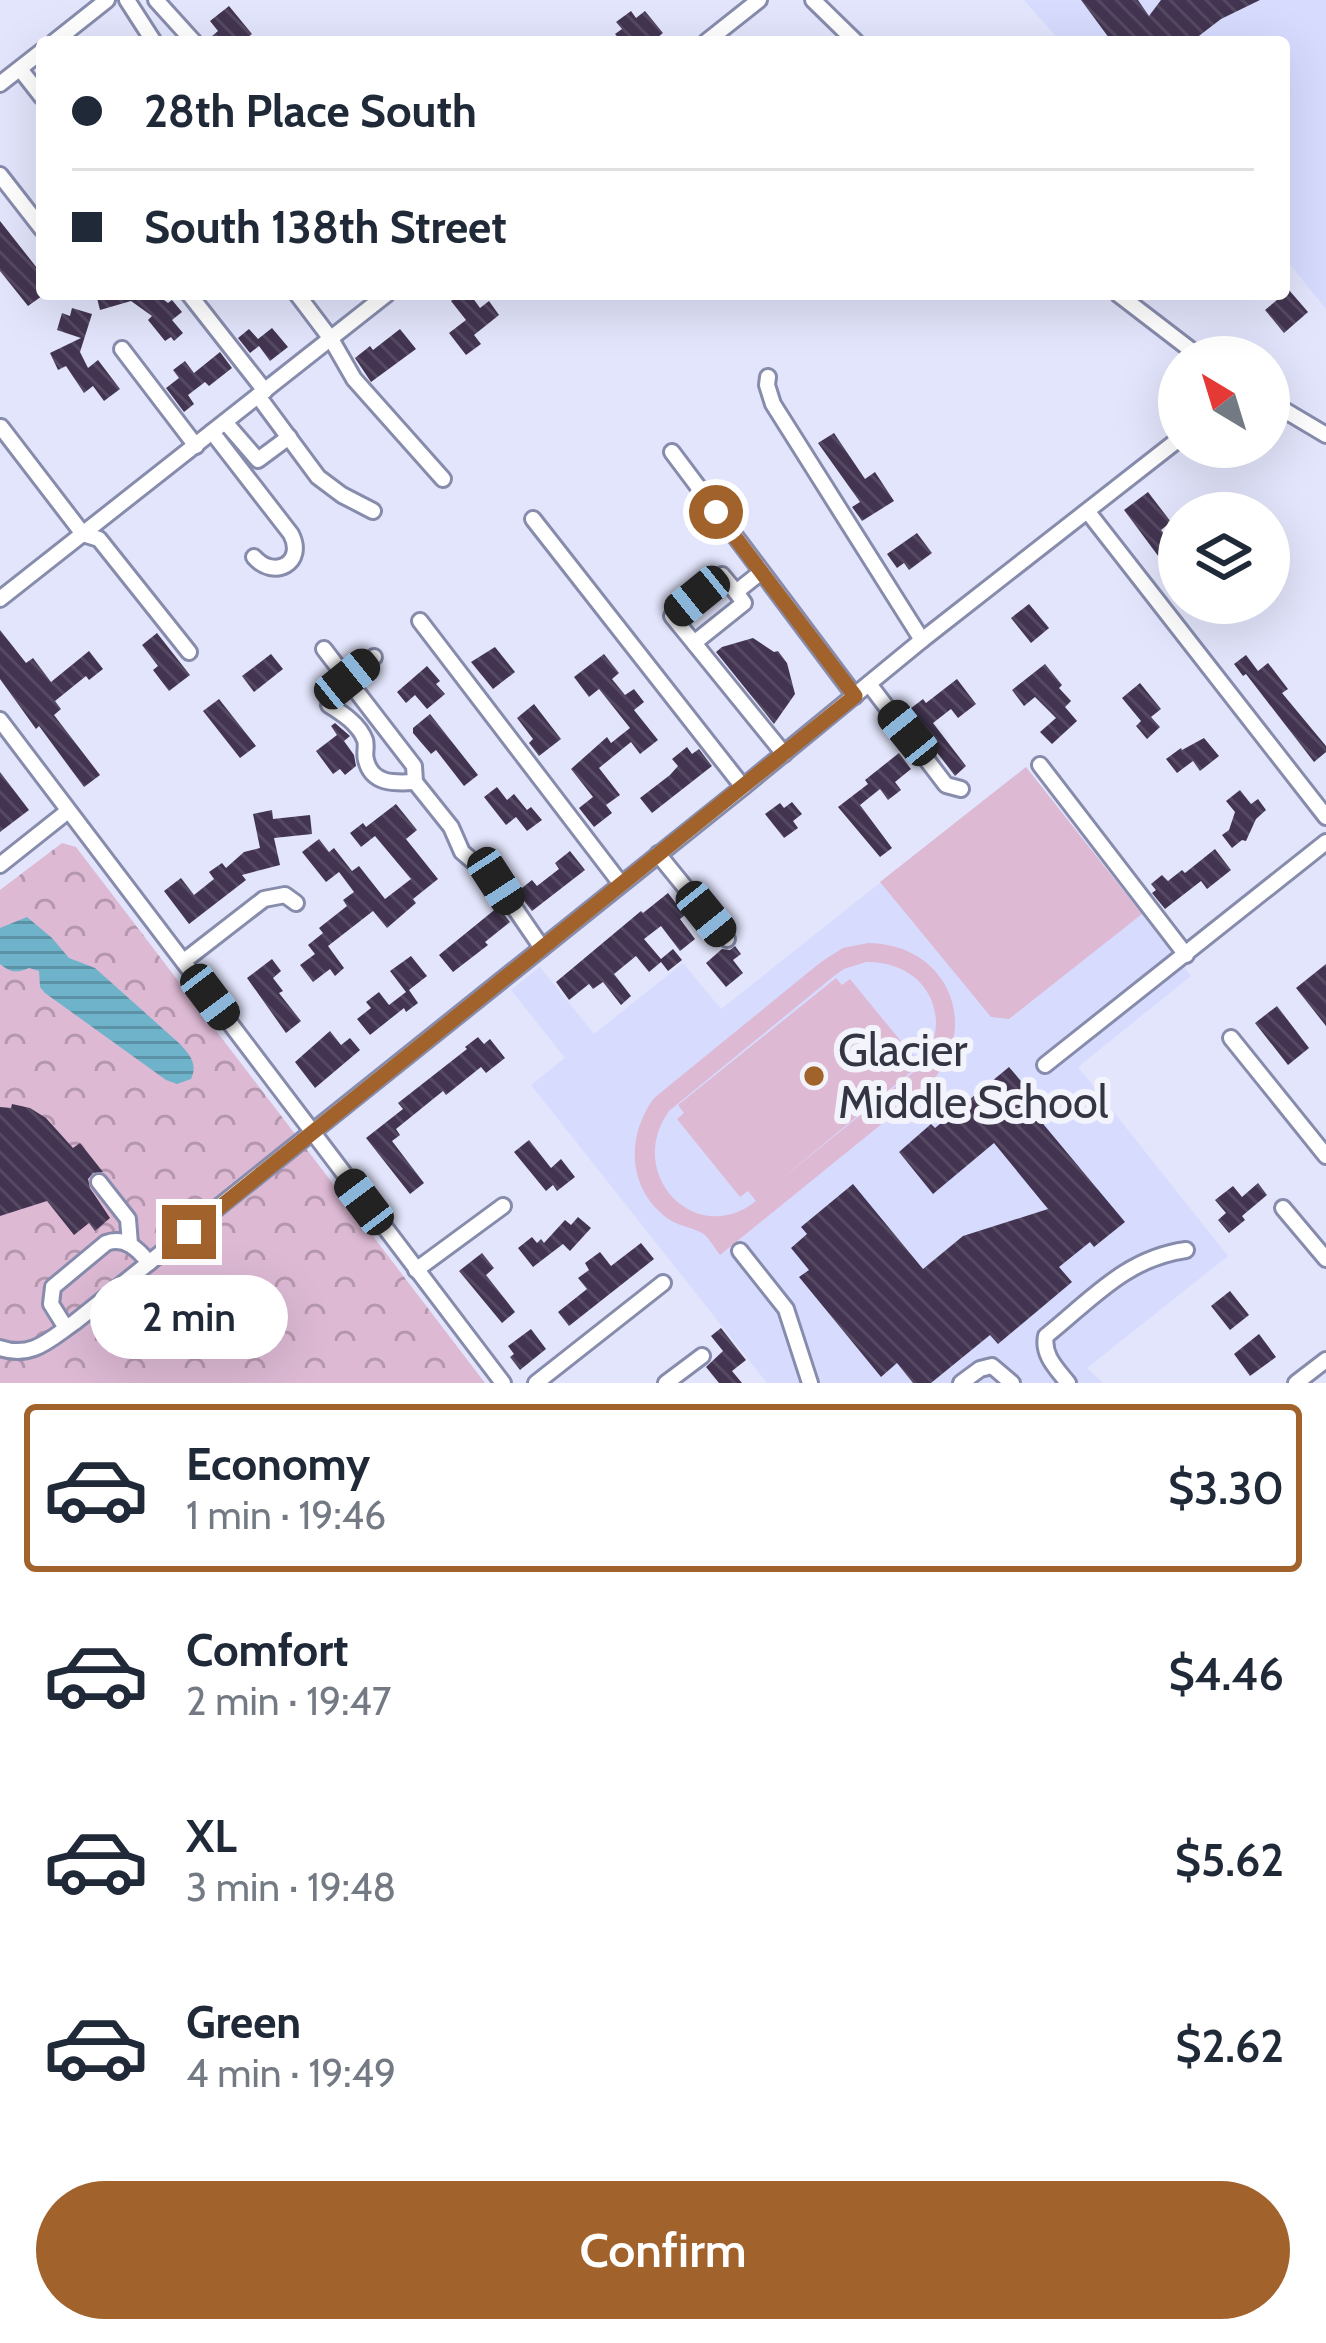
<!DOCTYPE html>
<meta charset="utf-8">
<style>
body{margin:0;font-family:Cabin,sans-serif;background:#f6f6f7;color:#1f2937;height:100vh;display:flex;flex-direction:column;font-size:45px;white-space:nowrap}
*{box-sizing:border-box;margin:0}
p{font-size:39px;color:#747a83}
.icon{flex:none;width:66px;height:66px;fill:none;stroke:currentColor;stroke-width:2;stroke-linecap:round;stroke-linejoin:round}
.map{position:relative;height:1383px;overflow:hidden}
.details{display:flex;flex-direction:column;background:#fff;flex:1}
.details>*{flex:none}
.banner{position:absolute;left:36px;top:36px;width:1254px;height:264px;border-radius:12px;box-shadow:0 12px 48px #0002;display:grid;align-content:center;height:264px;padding:0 36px;background:#fff}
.needle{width:78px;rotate:322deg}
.fabs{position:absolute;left:1158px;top:336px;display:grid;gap:24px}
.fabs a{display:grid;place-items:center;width:132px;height:132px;border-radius:50%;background:#fff;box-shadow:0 12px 48px #0002;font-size:60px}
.end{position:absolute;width:54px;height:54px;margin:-27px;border:15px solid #a2622b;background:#fff;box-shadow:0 0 0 6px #fff}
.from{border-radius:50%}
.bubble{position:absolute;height:84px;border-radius:42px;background:#fff;box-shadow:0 12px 48px #0002;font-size:39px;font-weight:600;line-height:84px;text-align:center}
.car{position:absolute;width:36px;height:72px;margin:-36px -18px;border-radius:15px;box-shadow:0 0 9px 3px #0007;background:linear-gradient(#222 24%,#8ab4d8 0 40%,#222 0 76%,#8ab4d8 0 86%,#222 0)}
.banner b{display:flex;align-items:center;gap:42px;height:114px;font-size:45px}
.banner b+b{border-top:3px solid #e0e1e3}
.banner i{width:30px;height:30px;background:#1f2937}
ul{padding:21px 0 0;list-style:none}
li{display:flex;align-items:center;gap:36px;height:168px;margin:0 24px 18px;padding:0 12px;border:6px solid transparent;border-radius:12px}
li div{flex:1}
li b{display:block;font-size:45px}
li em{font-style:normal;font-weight:600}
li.current{border-color:#a2622b}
li>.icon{width:108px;height:108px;stroke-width:1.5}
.action{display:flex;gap:24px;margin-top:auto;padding:24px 36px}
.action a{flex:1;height:138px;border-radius:72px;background:#a2622b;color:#fff;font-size:48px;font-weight:600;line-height:138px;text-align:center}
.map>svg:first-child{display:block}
.built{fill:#d7dcff}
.park{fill:url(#park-crowns)}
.pitch{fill:#ddb9d4;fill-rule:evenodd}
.water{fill:url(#water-rules)}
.building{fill:url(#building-back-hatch)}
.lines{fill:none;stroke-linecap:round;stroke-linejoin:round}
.minor-casing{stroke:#878cad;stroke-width:20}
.minor{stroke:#fff;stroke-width:14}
.route{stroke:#a2622b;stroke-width:15}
.poi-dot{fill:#a2622b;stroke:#f2f3fb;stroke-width:4.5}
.labels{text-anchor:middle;stroke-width:12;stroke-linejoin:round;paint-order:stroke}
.poi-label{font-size:45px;fill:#333543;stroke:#f2f3fb;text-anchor:start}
</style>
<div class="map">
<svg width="1326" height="1383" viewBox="0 0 1326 1383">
<defs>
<pattern id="park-crowns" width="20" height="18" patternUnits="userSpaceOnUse" patternTransform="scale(3)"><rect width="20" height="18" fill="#ddb9d4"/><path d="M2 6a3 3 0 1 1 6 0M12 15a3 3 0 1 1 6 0" fill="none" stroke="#b497ae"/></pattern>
<pattern id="water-rules" width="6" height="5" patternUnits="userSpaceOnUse" patternTransform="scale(3)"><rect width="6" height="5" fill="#6fb3ca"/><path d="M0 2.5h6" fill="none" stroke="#5c92a6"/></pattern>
<pattern id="building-back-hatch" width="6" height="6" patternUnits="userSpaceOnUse" patternTransform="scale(3)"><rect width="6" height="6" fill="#433551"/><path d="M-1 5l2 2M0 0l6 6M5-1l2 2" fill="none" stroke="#564a63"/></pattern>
</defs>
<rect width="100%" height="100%" fill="#e2e5fb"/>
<g class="built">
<path d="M1024,0H1326V309L1284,257V42H1061Z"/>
<path d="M1026,767L1191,976L1078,1067L1228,1256L1087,1368L1103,1383H767L531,1085L565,1058L511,990L540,967L594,1034L683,963L721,1009Z"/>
</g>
<path class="park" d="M62,843L76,847L485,1383H0V890Z"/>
<g class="pitch">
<path d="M1026,767L1142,914L1009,1019L991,1017L880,882Z"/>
<path d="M868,943C950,944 984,1030 926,1088L720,1255C715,1249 709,1237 702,1233C691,1227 678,1226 667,1218C627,1188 626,1136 654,1098L821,962L843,948ZM866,962C926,961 956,1017 921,1066L774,1185L912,1071L906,1063L913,1056L850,979L842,985L836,978L678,1105L684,1113L677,1119L740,1197L748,1191L756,1201C696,1249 624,1174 669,1111L834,976L844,969Z"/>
</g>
<path class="water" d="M27,917L52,938L69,958L95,968L180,1044C190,1055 198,1064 191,1079L177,1084L166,1080L45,993L40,987L39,971L29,968C17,973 11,973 0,964V928Z"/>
<g class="building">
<path d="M1081,0H1138L1149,16L1161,0H1260L1221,19L1191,42H1112Z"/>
<path d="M229,6L252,34L242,42H205L218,31L210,21Z"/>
<path d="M631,11L636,18L645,11L663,33L652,42H622L615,34L622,29L616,22Z"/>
<path d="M0,221L37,268L42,264V296L28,306L0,271Z"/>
<path d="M1289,290L1308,312L1284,333L1265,310Z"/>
<path d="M96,294H156L168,303L172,300L182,312L172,320L183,333L174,341L171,337L165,341L148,320L152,316L131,301L100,310Z"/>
<path d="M460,294H470L480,308L489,301L499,315L474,335L481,344L466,355L449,333L466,320L451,301Z"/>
<path d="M72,308L92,314L80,352L88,368L98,360L120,389L104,401L93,386L84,393L66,366L58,370L50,353L81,338L57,330L62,313L70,316Z"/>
<path d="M272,328L288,347L270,361L259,346L250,353L238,338L249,329L258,339Z"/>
<path d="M400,329L416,349L371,382L355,358L370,346L373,350Z"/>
<path d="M220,352L232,368L209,386L205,382L188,395L194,404L184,412L166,388L179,378L173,370L185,361L194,373Z"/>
<path d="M834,433L865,479L875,472L894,501L862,521L852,507L860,502L818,443Z"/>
<path d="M1148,492L1171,522L1161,530L1179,553V584L1124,510Z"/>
<path d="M917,533L932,553L909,570L904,563L897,568L887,554Z"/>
<path d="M1029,604L1049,628L1031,643L1011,618Z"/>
<path d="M0,630L26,663L33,658L51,682L89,651L103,669L89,680L86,676L55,701L61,709L54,715L100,775L84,787L39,726L36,729L0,679Z"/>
<path d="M157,633L190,675L169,691L153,670L158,666L142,645Z"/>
<path d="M753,638L774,652L778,651L787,663L795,694L774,724L716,652L722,647Z"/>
<path d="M495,647L515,672L493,689L471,662Z"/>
<path d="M271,654L283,669L254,692L242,676Z"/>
<path d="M604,654L619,673L612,679L625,695L634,689L644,702L634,710L658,740L640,754L631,742L599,768L620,795L606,805L612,813L594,827L579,808L593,797L571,769L607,737L611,743L630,728L599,689L589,697L574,677Z"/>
<path d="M1246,655L1258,671L1268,663L1288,689L1282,693L1326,746V752L1314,762L1246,674L1243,676L1234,664Z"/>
<path d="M1045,664L1062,685L1059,688L1071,701L1065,707L1077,721L1052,744L1040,732L1056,718L1035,697L1024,706L1012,690Z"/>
<path d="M427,666L440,681L436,684L445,694L427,709L415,695L406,703L397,692Z"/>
<path d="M957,679L976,704L958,718L951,709L933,723L966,766L955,776L906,712L923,699L926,703Z"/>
<path d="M1140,683L1161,709L1151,717L1160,727L1147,739L1136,726L1141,721L1122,698Z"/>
<path d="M219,699L256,746L240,758L203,711Z"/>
<path d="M534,704L561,739L539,756L529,743L533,739L517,718Z"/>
<path d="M430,714L478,775L464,786L436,750L431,754L413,733V728Z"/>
<path d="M335,723L350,736L344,741L354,755L356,766L345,775L340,769L333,774L316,751L337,735L331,726Z"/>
<path d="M1204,738L1219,756L1200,771L1193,761L1177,773L1166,759L1181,748L1182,750Z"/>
<path d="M687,747L692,754L699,749L712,766L652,813L640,798L670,775L678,766L672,759Z"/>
<path d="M899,753L911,769L895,782L901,790L888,800L880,789L860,805L892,848L880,857L838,807L868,784L865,780Z"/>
<path d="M0,772L29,810L0,832Z"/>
<path d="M497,787L507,800L514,794L527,810L531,807L542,820L527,831L516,817L506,825L484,797Z"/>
<path d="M1240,790L1251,804L1258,799L1266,810L1256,819L1246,841L1242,840L1232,848L1222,835L1229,830L1235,812L1226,801Z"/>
<path d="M792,802L802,814L793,821L798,828L784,838L765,814L780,803L784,808Z"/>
<path d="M396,804L417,830L406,839L438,879L413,899L416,903L387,928L373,911L328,946L344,968L335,976L330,969L313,982L300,965L315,954L308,945L323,933L319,928L347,906L343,900L354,892L339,872L326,882L302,852L319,839L329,852L334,848L352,871L359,866L385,899L411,879L375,836L361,847L350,833L363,823L366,827Z"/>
<path d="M272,810L273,819L310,815L312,834L274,838L280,865L242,875L246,880L189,924L164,891L181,878L194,895L214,879L209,872L222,863L226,868L244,852L260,848L253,814Z"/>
<path d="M1215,849L1231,870L1207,889L1201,881L1165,909L1152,893L1156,890L1151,884L1162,875L1168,881L1182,870L1185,873Z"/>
<path d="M570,851L585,870L532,911L517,892L532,880L537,886L559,869L555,863Z"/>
<path d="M668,893L685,915L680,919L695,939L680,951L661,926L644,939L661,959L673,949L682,960L668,971L661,962L649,972L636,956L614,974L631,996L621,1005L603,982L593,989L589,984L569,1000L556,982L641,911L643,913Z"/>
<path d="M498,907L510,922L485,942L488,945L453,972L439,955Z"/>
<path d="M735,946L741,954L733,960L743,973L726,987L706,963L722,949L730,950Z"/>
<path d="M411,956L427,976L409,990L418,1003L406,1012L404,1008L370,1035L357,1019L371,1008L366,1002L379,992L389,1005L406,992L390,971Z"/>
<path d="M272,959L281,971L273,978L283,991L279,993L301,1021L286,1033L247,978Z"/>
<path d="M1326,964V1026L1296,988Z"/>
<path d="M1277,1006L1309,1048L1288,1065L1255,1023Z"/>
<path d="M330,1031L341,1045L350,1038L360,1050L315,1088L295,1062Z"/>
<path d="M478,1037L484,1044L490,1039L505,1058L486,1073L481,1067L446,1095L443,1091L396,1129L400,1135L392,1141L424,1183L410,1194L366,1138L403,1109L398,1103L467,1049L465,1047Z"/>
<path d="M1009,1067L1037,1100L1029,1107L1125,1222L1094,1247L1090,1242L1059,1267L1072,1282L998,1344L990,1335L931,1383H913L897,1363L881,1377L799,1277L809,1270L791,1248L807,1234L801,1227L853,1184L923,1269L963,1236L1048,1209L994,1143L933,1194L899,1152L931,1124L935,1128Z"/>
<path d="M12,1104L30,1108L46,1118L73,1148L80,1143L103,1172L93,1173L88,1179L90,1188L110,1218L95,1231L89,1223L74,1235L47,1201L0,1216V1107L11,1108Z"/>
<path d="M529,1140L551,1168L561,1159L575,1177L557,1191L553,1185L546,1191L514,1152Z"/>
<path d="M1258,1183L1267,1195L1242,1216L1245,1220L1229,1233L1218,1220L1226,1213L1215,1200L1233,1186L1242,1197Z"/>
<path d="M578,1217L591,1228L570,1251L563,1244L533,1267L518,1248L532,1237L537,1243L541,1239L544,1243L565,1220L571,1225Z"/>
<path d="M641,1243L654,1259L569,1326L558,1312L587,1289L578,1278L589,1270L585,1263L600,1252L611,1266Z"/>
<path d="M482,1253L494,1268L486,1275L515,1312L502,1323L459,1271Z"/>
<path d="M1230,1291L1249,1315L1230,1330L1211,1306Z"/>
<path d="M721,1328L746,1360L732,1371L742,1383H719L706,1367L723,1351L711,1336Z"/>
<path d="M531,1329L546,1349L520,1370L510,1357L514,1354L508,1346Z"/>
<path d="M1259,1334L1276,1357L1250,1376L1234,1354Z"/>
</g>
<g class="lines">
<defs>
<g id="minor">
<path d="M127,0L154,42"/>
<path d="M156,0L194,42"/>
<path d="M813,0L856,42"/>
<path d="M54,42L107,0"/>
<path d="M706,42L759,0"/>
<path d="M20,69L42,97"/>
<path d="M0,84L42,51"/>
<path d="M0,175L42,229"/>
<path d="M189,294L265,391"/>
<path d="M297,294L331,339L354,379L443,479"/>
<path d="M1118,294L1200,357"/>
<path d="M122,349L196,446"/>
<path d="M768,377L767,385L773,404L922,640"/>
<path d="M258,396L318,477L342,495L373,511"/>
<path d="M1269,401L1326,435"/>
<path d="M225,422L258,460L289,437"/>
<path d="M1,427L83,534L99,539L189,652"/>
<path d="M212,432L291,534C306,563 274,580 254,557"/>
<path d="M672,452L855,696"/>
<path d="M1088,512L1326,817"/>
<path d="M533,519L743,787"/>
<path d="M736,592L744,603L694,643L784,754"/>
<path d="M0,599L387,294"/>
<path d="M420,621L621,884"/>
<path d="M694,643L672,616L722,575L736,592L760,573"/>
<path d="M324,649L414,766L415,782L451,827L462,852L496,881L542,948"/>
<path d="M347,679L374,657"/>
<path d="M869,684L946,785L961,789"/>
<path d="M329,705C342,713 359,724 365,740C367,746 364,754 366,760C372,785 395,783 415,782"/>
<path d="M0,720L503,1383"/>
<path d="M1040,765L1186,955"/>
<path d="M658,854L727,939"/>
<path d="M0,865L68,811"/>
<path d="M184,961L264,899L285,895L296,903"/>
<path d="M1231,1038L1326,1156"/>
<path d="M1045,1065L1326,842"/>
<path d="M99,1182L128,1219L130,1244"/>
<path d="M1283,1208L1326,1259"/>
<path d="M740,1251L786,1309L810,1383"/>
<path d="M416,1270L503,1206"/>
<path d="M66,1328L51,1304L53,1287L106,1243C125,1236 138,1249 149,1263"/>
<path d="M0,1348C32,1359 50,1339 75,1322L743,787L922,640L1179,439"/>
<path d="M536,1383L663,1283"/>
<path d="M666,1383L702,1356"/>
<path d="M961,1383L980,1369L992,1366L1012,1383"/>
<path d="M1068,1383C1057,1369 1042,1355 1046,1336C1091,1300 1126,1258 1186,1250"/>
<path d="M1296,1383L1326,1360"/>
</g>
</defs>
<use href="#minor" class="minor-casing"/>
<use href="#minor" class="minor"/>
</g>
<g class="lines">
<path class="route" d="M189,1232L855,696L716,512"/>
</g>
<circle class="poi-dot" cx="814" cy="1076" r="12"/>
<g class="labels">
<g class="poi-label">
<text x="838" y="1066">Glacier<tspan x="838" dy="52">Middle School</tspan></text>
</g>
</g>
</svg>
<div class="fabs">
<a><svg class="needle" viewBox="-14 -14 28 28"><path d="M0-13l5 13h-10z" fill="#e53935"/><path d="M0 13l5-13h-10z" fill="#747a83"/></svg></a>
<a><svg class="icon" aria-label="layers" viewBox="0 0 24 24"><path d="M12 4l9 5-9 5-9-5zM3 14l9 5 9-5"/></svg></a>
</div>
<i class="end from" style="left:716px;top:512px"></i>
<i class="end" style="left:189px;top:1232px"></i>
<div class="bubble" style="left:90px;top:1275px;width:198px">2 min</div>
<i class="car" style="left:697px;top:596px;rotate:231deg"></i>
<i class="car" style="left:347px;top:679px;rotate:51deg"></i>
<i class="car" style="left:908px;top:733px;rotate:321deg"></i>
<i class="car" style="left:496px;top:881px;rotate:147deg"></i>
<i class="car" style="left:706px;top:914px;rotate:141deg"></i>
<i class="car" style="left:210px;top:997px;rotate:143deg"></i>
<i class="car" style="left:364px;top:1202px;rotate:323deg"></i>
<div class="banner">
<b><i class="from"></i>28th Place South</b>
<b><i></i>South 138th Street</b>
</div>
</div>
<section class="details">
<ul>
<li class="current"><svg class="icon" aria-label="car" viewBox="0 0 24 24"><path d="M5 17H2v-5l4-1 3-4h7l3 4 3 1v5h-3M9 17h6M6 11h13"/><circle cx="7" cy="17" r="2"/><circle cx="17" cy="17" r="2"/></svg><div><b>Economy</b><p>1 min · 19:46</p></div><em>$3.30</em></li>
<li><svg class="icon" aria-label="car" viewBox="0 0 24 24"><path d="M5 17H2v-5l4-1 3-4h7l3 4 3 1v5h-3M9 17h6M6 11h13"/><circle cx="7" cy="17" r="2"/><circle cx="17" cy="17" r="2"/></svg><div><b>Comfort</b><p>2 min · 19:47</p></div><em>$4.46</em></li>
<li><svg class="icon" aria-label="car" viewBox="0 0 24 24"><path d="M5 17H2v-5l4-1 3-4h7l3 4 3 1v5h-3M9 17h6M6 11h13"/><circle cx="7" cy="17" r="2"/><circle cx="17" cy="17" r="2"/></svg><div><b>XL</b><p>3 min · 19:48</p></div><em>$5.62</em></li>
<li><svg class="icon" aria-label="car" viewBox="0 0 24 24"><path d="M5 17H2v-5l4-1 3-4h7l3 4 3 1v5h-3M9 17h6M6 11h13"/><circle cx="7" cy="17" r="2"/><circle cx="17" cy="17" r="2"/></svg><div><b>Green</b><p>4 min · 19:49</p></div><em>$2.62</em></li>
</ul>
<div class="action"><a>Confirm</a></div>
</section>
